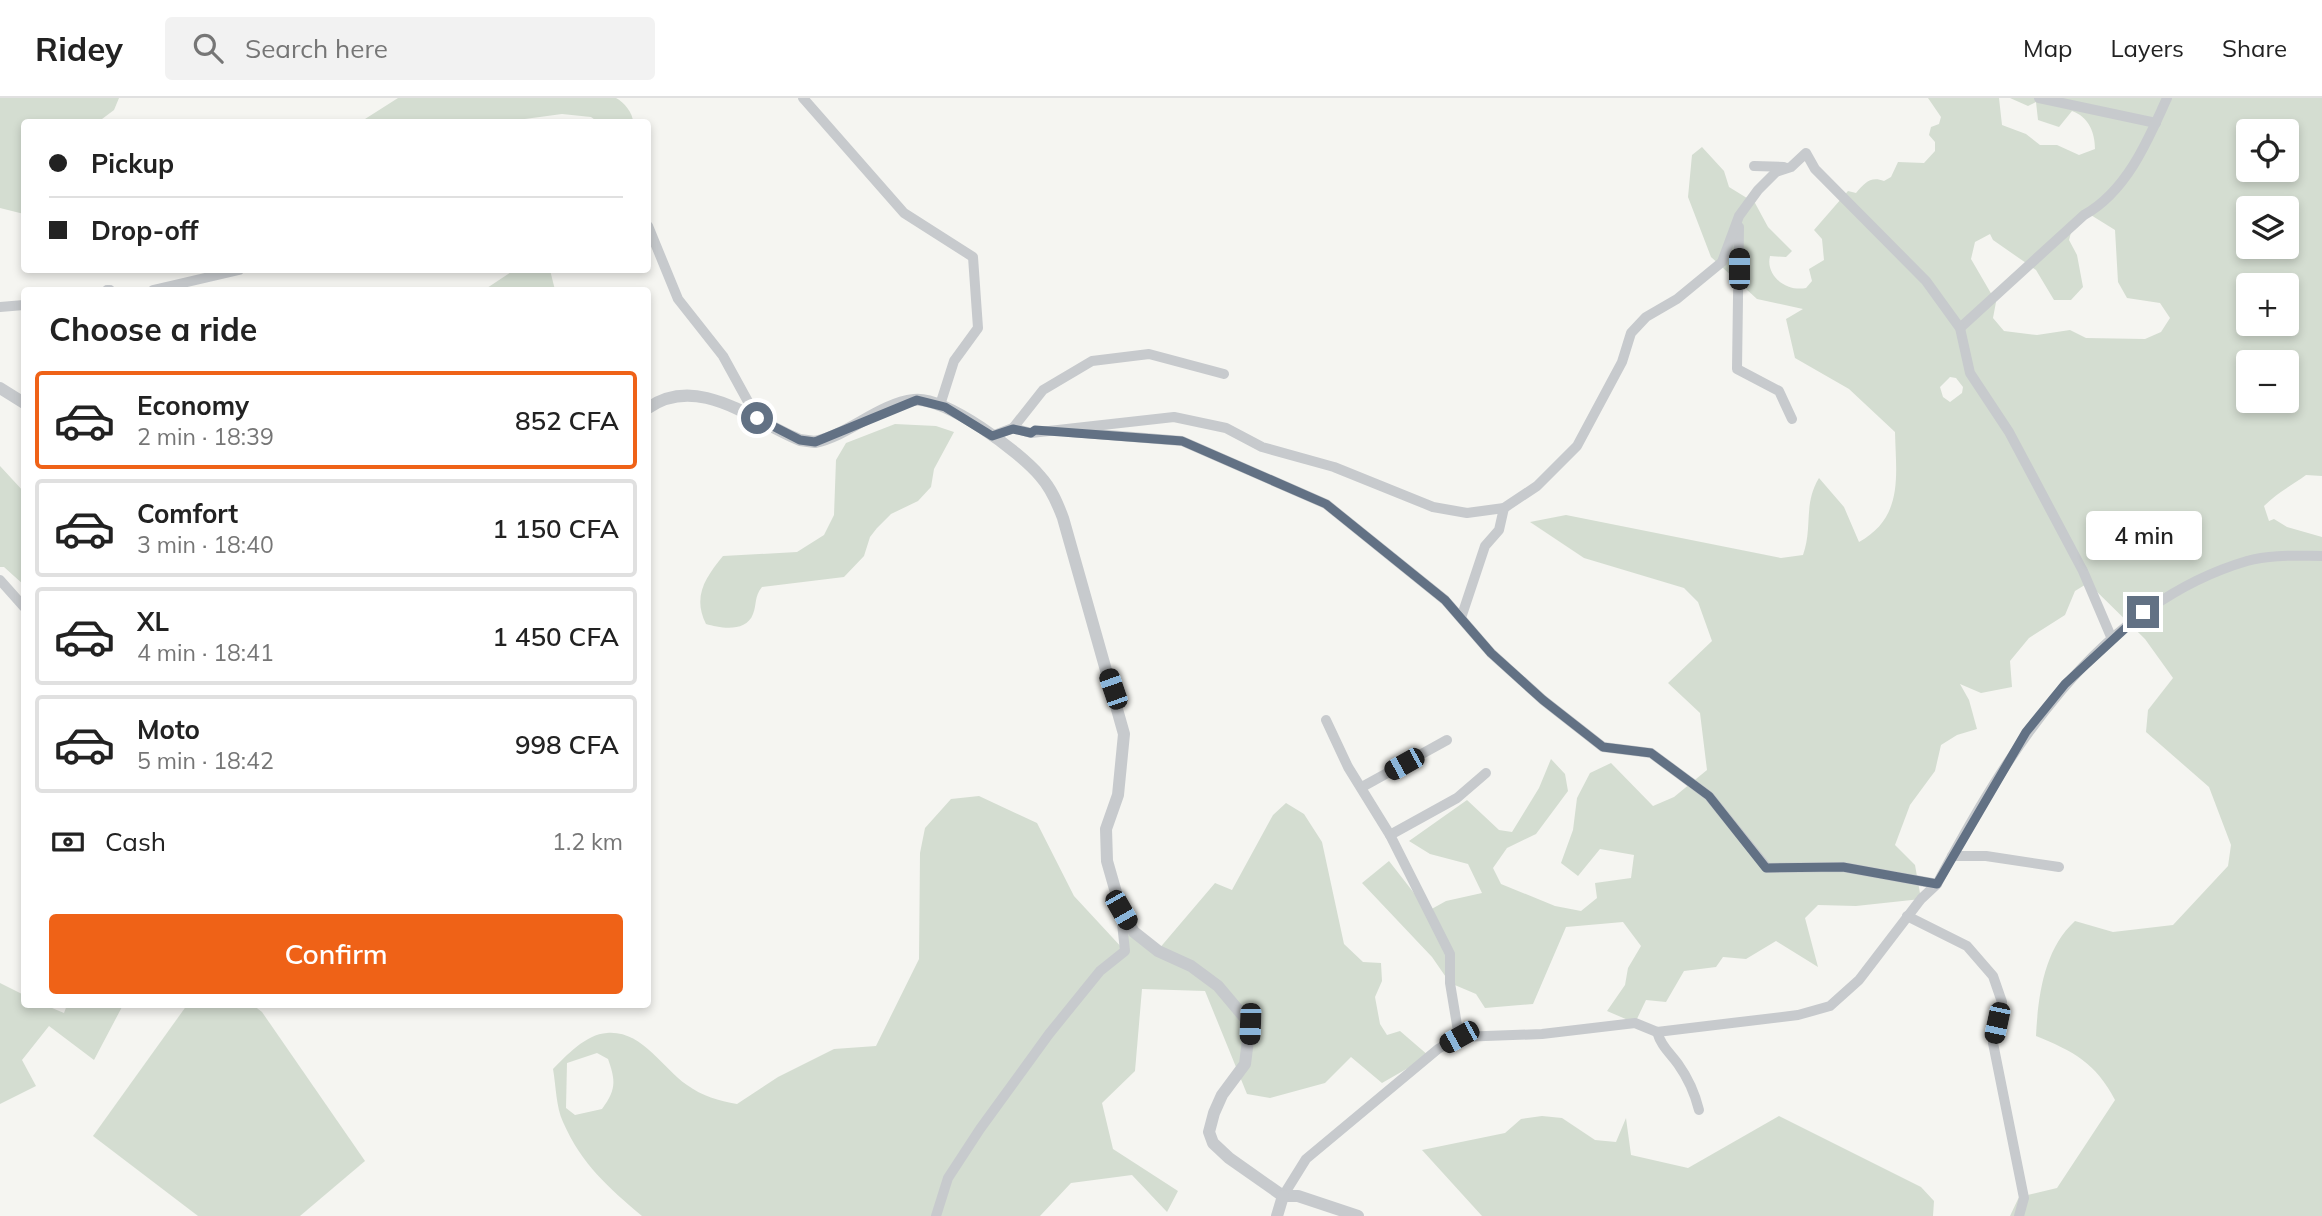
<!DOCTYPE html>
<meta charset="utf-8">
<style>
body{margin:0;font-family:Mulish,sans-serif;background:#f2f2f2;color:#222;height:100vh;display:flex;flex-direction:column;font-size:26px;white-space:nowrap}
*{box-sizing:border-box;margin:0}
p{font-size:23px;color:#767676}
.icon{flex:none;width:38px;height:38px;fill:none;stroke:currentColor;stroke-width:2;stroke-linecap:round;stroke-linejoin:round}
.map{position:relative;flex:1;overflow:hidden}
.side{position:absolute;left:21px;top:189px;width:630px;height:721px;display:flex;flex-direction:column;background:#fff;border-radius:7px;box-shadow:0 4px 10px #0003}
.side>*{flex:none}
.top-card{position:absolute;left:21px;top:21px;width:630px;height:154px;border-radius:7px;box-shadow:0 4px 10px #0003;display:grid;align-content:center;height:154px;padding:0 28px;background:#fff}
.tools{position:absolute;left:2236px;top:21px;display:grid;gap:14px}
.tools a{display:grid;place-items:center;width:63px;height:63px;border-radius:7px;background:#fff;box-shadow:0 4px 10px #0003;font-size:35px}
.end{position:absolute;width:32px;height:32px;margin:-16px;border:9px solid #627184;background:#fff;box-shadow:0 0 0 4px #fff}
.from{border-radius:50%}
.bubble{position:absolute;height:49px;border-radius:7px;background:#fff;box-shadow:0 4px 10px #0003;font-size:23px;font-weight:600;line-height:49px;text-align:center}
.car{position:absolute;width:21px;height:42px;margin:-21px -10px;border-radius:9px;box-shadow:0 0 5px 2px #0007;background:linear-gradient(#222 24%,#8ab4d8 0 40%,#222 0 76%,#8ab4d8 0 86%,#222 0)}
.top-card b{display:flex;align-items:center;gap:24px;height:66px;font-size:26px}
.top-card b+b{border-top:2px solid #e0e0e0}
.top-card i{width:18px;height:18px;background:#222}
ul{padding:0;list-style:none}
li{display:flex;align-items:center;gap:21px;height:98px;margin:0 14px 10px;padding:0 14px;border:4px solid #e0e0e0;border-radius:7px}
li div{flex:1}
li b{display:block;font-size:26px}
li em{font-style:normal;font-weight:600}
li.selected{border-color:#ef6217}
li>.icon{width:63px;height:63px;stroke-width:1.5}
h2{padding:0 28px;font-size:32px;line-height:84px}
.pay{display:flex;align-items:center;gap:18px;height:77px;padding:0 28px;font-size:26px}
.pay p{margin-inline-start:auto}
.primary-button{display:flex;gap:14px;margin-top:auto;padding:14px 28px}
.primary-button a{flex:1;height:80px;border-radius:7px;background:#ef6217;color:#fff;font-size:28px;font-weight:600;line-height:80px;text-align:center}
header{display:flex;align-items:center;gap:42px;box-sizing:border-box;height:98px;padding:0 35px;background:#fff;border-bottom:2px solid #e0e0e0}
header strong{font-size:33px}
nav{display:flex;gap:38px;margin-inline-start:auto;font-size:24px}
.search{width:490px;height:63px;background:#f2f2f2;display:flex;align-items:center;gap:18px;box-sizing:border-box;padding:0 24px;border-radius:7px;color:#767676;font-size:26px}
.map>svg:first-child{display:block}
.green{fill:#d4ddd1;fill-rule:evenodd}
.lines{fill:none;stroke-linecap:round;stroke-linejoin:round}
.minor{stroke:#c7cacd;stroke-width:10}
.tertiary{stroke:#c7cacd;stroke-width:12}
.route{stroke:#627184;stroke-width:9}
</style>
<header>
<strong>Ridey</strong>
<div class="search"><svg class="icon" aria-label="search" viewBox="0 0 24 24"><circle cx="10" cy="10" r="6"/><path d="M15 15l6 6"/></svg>Search here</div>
<nav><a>Map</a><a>Layers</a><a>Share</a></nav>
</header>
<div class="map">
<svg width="2322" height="1118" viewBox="0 0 2322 1118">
<rect width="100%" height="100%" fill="#f5f5f1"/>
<g class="green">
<path d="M0,0H119L114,12L98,24H24V116L0,110Z"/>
<path d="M398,0H616C624,4 633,15 633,24H598L591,19L562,16L503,24H341L365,21Z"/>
<path d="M1928,0H1999L2002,27L2026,36L2040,47H2057L2079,57L2095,51C2095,35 2089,19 2072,13L2059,29L2038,22L2036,4L2028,8L2010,0H2322V378L2306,377C2291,388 2278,394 2264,408L2269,423L2274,421L2287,429L2322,439V1118H2010L2019,1099L2057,1090L2115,1002C2096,965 2073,953 2036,938C2038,898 2044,851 2075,823L2113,834L2173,827L2228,768L2231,747L2209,689L2146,634L2148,612L2173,580L2145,541L2088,485L2075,493L2065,517L2029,540L2010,563L2012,589L1981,595L1960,586L1969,602L1977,631L1957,637L1941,647L1935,673L1910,707L1895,747L1915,767L1921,801L1856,808L1818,807L1805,820L1818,869L1776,843L1746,861L1723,859L1716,869L1684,873L1666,904L1646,902L1635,925L1607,913L1625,887L1628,870L1641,848L1623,824L1566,829L1533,906L1485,910L1476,896L1450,885L1432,859L1362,785L1389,763L1428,813L1446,803L1482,795L1468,766L1430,756L1409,743L1467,702L1499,732L1512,734L1539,690L1551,661L1565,676L1568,693L1536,736L1507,750L1493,770L1501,786L1555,808L1581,813L1597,800L1595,785L1631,780L1634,757L1600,751L1578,778L1561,765L1573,732L1577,700L1590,675L1611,665L1653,708L1674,699L1707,672L1700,615L1668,585L1712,543L1698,504L1684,490L1584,460L1530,424L1566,417L1781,460L1803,457C1813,429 1803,406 1819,380L1844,409L1859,444C1904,419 1896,378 1895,334L1849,291L1795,260L1786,221L1803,211L1757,201L1711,159L1688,99L1692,57L1702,49L1724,73L1729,89L1755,105L1768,129L1792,153L1786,159L1770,158C1765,178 1787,194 1806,190L1812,183L1809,171L1824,162L1822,141L1814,132L1848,93L1856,95C1865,85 1870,78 1884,83L1891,79L1898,64L1924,65L1935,53V44L1929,37L1931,29L1939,26L1941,19ZM2249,33H2287V72H2249ZM2249,110H2287V149H2249ZM2086,114L2115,132L2118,184L2127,200L2160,205L2170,220L2161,234L2145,241L2086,240L2070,232L2037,237L2004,233L1993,220L1996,204L1971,161L1975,144L1990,136L1993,142L2036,172L2054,202H2071L2083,189L2077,157L2069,142L2073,127ZM2249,187H2287V226H2249ZM2249,264H2287V303H2249ZM1950,279L1956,280L1963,289L1962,295L1950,304L1943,299L1940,289Z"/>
<path d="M514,172H550L555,192H484Z"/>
<path d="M895,326L936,328L954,334L934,371L931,389L918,403L891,416L877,430L870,439L864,458L844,479L762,489C754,499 757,506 753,516C746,535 720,530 706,526C692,498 706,479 723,458L797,454L824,437L834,417L836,362L846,345Z"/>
<path d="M0,368L24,394V487L4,469H0Z"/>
<path d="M979,698L1037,725L1074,798L1124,852L1121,812L1158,852L1215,785L1232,792L1273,717L1286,705L1304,716L1322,744L1344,846L1363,864L1381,865L1382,883L1375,899L1380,926L1387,937L1400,933L1429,958L1382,985L1351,959L1325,985L1270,1000L1247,996L1205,893L1142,891L1135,973L1102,1005L1113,1051L1178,1093L1167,1114L1132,1077L1071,1085L1040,1118H642C608,1089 582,1067 563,1024C556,1009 556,988 553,971C566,958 586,936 607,935C642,932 662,970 687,987C702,998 719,1003 737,1006L778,979L834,951L876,948L919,861L920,755L925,730L951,701ZM597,955L608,961C616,983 616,992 602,1011L575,1017L566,1010L567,965Z"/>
<path d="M0,885L24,897V906L45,907L64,915L67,907H123L94,962L49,928L22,962L36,988L0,1006Z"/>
<path d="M187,907H253L262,914L365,1063L300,1118H198L93,1038Z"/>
<path d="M1542,1018L1562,1020L1595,1042L1616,1044L1626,1020L1631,1057L1688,1070L1779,1018L1921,1089L1934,1103L1933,1118H1482L1422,1052L1505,1035L1521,1021Z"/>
</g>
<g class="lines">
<g class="minor">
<path d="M803,0L904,115L973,159L978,230L954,263L940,307"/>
<path d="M2039,0L2156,25"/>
<path d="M1754,68L1784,69"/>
<path d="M648,128L678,201L723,258L757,320"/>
<path d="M1739,129L1737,271L1779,293L1792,321"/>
<path d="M107,192H110"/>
<path d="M153,192L239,172"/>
<path d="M0,209L24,207"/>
<path d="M1960,230L2084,117C2126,94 2148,43 2167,0"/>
<path d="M1013,330L1043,292L1092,263L1149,256L1224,276"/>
<path d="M1071,334L1182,343L1326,406L1445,502L1491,555L1543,602L1603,649L1651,655L1709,698L1767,770L1843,769L1937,786"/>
<path d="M992,338L1013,330L1031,335L1174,319L1226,330L1262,349L1334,369L1433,409L1467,415L1504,410L1537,388L1577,348L1622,264L1631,235L1646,219L1677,201L1722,164L1739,118L1758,92L1776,74L1791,69L1806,55L1815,71L1926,183L1960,230L1970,275L2009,334L2083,473L2112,541"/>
<path d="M0,482L24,509"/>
<path d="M1461,520L1485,448L1499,432L1504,410"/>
<path d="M1326,622L1348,669L1390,737L1450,856V885L1459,939"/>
<path d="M1362,689L1447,642"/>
<path d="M1390,737L1457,700L1486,675"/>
<path d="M1952,758H1986L2059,769"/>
<path d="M1907,818L1967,848L1993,878L2002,904L1993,945L2024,1100L2019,1118"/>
<path d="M1657,934C1661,948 1670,955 1678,966C1688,980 1695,996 1699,1012"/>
<path d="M1283,1098L1306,1061L1438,951L1459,939L1542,936L1635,925L1657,934L1798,917L1830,908L1859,882L1921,801L1937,786C2006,656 2097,507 2247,463C2270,456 2299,458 2322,458"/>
<path d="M936,1118L948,1080L980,1031L1049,936L1100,873L1125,853L1121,816"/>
</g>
<g class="tertiary">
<path d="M0,290L24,305"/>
<path d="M648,310C698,275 753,323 800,342L815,344C849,337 879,306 914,302C945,298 1020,354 1040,378C1051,390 1057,404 1063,420L1124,636L1118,697L1106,731L1107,763L1121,812L1134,834L1158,853L1191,868L1218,888L1250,926L1245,966L1222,997L1214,1015L1209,1034L1213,1045L1229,1060L1283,1098H1298L1358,1118"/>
<path d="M1277,1118L1283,1098"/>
</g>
</g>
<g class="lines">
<path class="route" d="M757,320L800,342L815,344L917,302L945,309L992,338L1013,331L1031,335L1035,332L1182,343L1326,406L1445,502L1491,555L1543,602L1603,649L1651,655L1709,698L1766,770L1843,769L1937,786L2026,634L2065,586L2143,514"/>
</g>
</svg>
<div class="tools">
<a><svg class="icon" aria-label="locate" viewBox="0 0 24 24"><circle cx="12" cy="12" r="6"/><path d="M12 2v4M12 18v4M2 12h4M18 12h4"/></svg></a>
<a><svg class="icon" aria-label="layers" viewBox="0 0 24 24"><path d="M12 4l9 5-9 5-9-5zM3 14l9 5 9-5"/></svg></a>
<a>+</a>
<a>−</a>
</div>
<i class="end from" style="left:757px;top:320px"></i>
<i class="end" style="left:2143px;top:514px"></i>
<div class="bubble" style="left:2086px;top:413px;width:116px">4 min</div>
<i class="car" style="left:1739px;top:171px;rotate:0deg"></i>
<i class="car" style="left:1113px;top:591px;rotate:341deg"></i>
<i class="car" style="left:1404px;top:666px;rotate:241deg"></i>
<i class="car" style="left:1121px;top:812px;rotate:150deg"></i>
<i class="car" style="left:1997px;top:925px;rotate:192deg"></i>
<i class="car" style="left:1250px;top:926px;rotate:182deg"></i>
<i class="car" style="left:1459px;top:939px;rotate:241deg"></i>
<div class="top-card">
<b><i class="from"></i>Pickup</b>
<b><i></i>Drop-off</b>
</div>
<section class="side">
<h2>Choose a ride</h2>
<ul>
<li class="selected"><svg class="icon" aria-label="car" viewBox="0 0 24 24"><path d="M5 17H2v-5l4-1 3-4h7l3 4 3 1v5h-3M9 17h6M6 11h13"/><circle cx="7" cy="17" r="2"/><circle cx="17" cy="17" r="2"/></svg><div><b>Economy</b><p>2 min · 18:39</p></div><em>852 CFA</em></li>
<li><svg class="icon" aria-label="car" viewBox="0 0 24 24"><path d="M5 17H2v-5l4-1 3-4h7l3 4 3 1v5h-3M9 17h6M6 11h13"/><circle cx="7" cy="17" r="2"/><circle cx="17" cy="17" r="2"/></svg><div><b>Comfort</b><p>3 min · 18:40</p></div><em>1 150 CFA</em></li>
<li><svg class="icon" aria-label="car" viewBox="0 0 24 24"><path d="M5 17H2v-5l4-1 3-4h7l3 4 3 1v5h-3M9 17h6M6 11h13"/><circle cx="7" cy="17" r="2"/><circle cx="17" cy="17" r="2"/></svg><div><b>XL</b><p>4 min · 18:41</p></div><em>1 450 CFA</em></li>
<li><svg class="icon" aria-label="car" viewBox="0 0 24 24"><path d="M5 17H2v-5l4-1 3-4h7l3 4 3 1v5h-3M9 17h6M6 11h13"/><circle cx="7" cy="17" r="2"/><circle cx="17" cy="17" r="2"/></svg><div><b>Moto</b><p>5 min · 18:42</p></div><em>998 CFA</em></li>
</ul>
<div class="pay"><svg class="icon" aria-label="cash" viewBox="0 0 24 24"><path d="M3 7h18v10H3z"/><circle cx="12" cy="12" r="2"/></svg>Cash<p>1.2 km</p></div>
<div class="primary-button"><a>Confirm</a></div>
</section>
</div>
